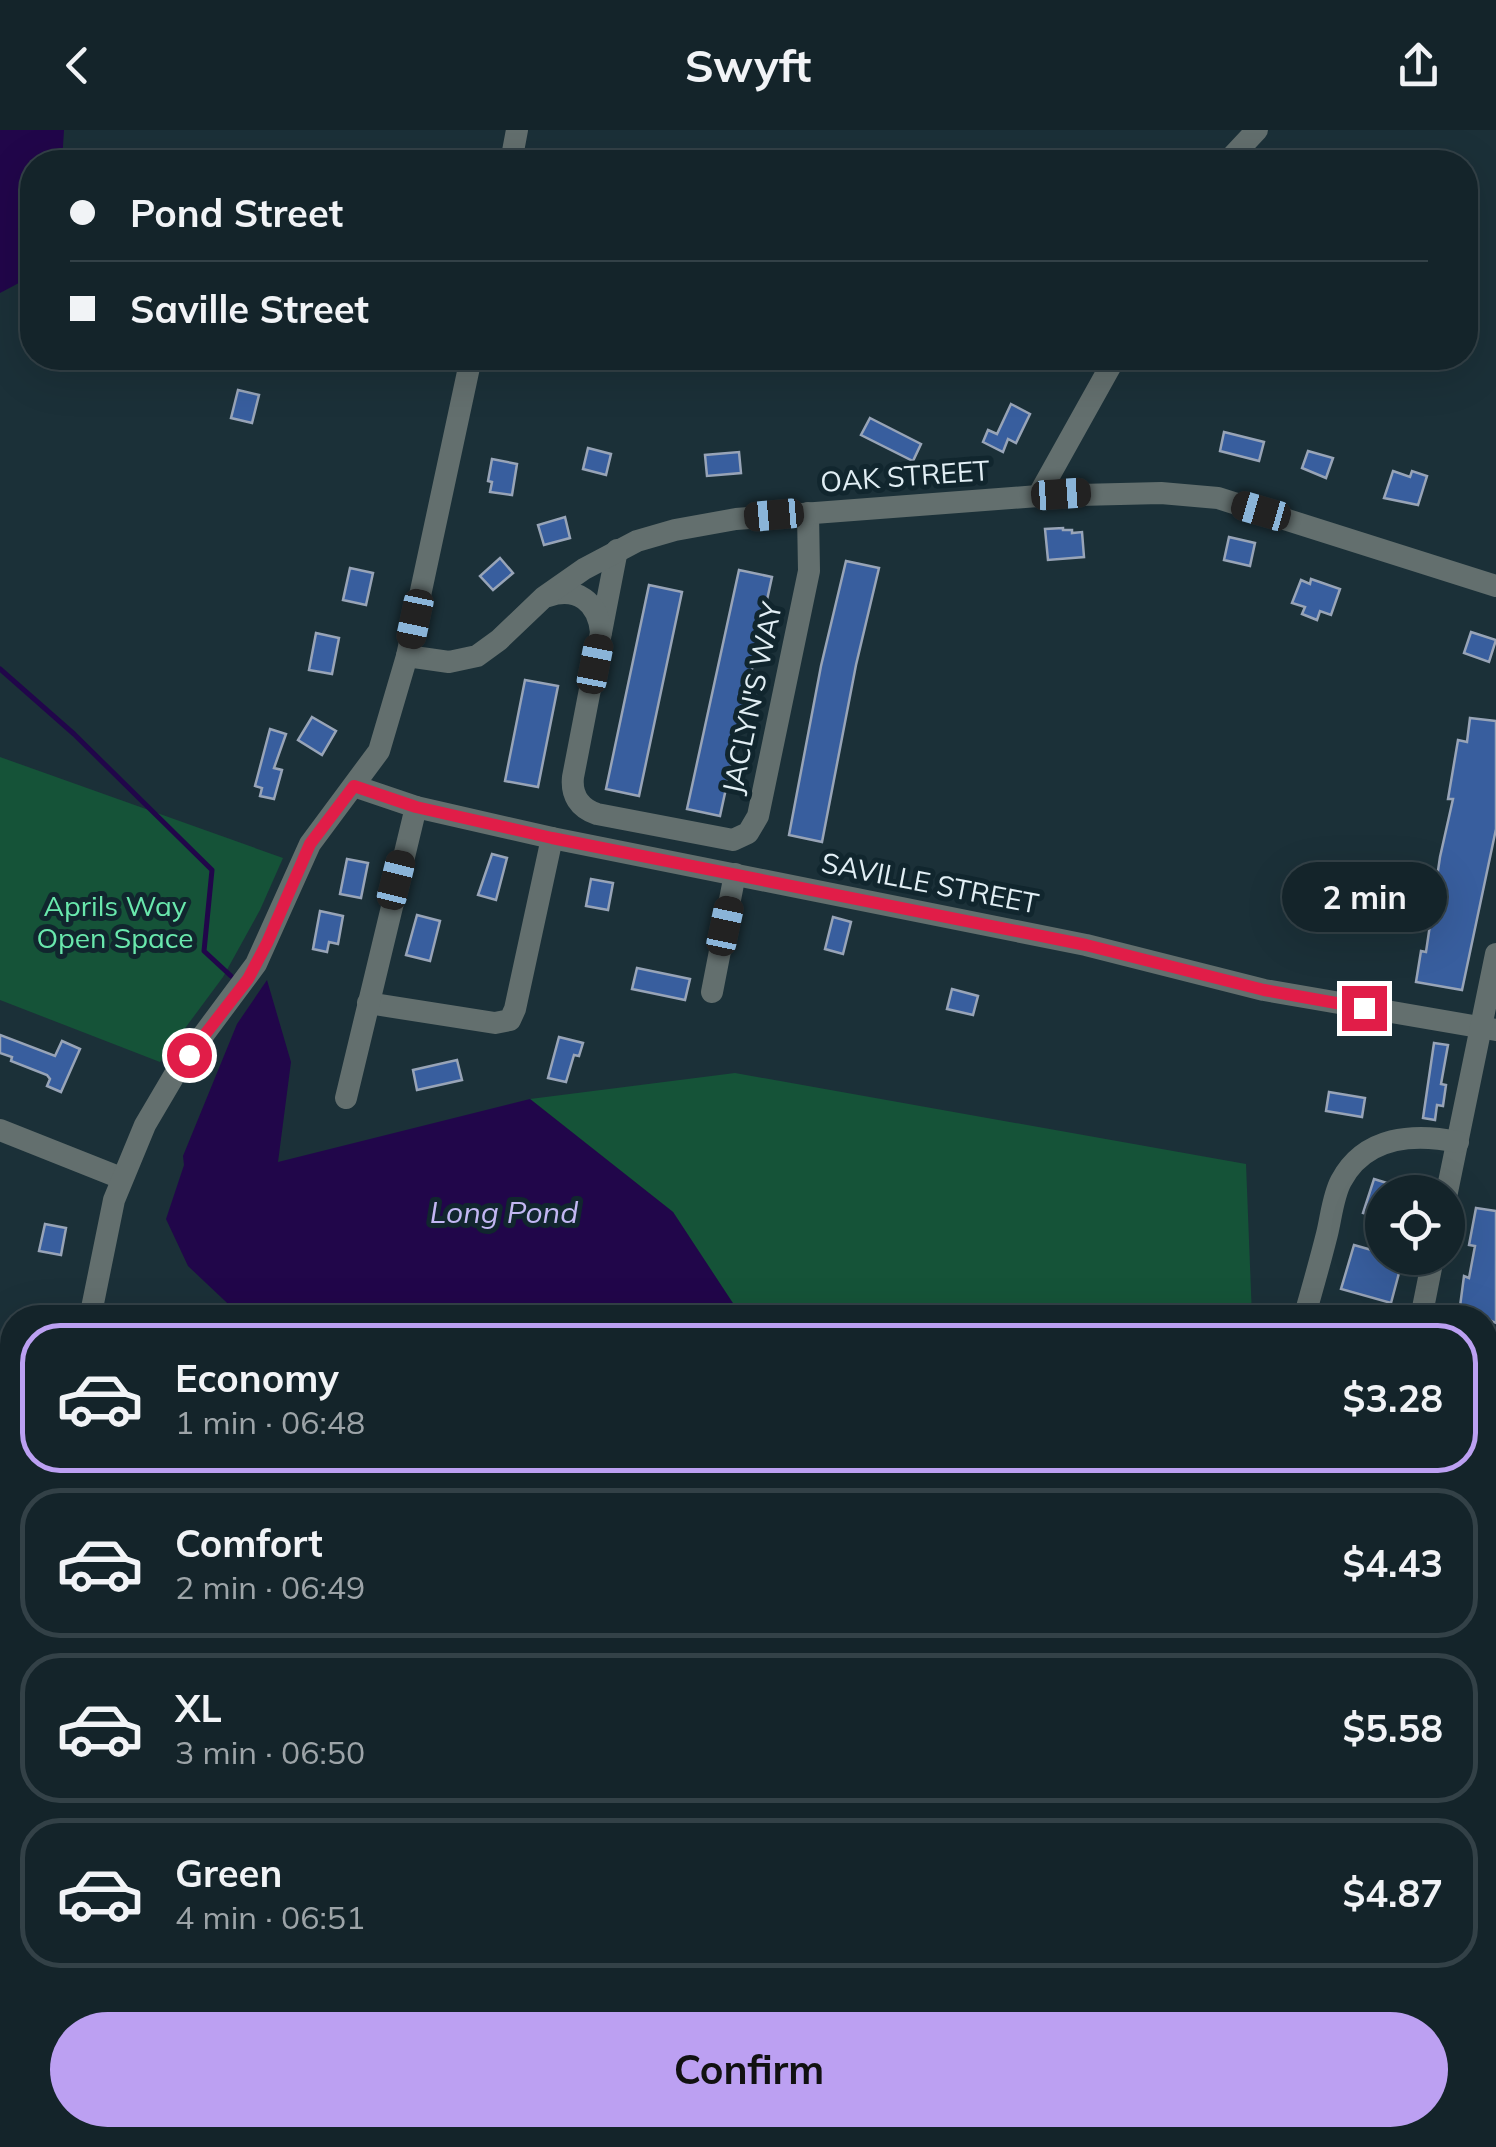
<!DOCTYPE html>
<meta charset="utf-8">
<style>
body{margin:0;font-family:Mulish,sans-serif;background:#1d2c32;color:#f1f3f6;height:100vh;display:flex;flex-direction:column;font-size:38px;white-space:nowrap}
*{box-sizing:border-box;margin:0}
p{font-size:32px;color:#9da4a8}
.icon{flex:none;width:55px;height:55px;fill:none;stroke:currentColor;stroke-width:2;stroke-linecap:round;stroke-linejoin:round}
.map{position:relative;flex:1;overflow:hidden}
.panel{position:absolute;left:0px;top:1175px;width:1498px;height:842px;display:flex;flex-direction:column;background:#14242a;border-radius:40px 40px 0 0;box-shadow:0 10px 40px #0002,0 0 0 2px #334147}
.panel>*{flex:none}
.top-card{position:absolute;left:20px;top:20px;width:1458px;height:220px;border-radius:40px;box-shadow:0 10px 40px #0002,0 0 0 2px #334147;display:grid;align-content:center;height:220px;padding:0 50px;background:#14242a}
.controls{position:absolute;left:1365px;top:1045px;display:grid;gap:20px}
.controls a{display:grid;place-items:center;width:100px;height:100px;border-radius:50%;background:#14242a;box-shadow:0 10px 40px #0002,0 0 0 2px #334147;font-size:50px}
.end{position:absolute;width:45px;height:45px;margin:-22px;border:12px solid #e11d48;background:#fff;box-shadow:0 0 0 5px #fff}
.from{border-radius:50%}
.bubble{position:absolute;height:70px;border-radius:35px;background:#14242a;box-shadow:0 10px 40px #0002,0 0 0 2px #334147;font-size:32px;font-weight:700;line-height:70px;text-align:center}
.car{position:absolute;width:30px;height:60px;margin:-30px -15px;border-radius:12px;box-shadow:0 0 8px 2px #0007;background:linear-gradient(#222 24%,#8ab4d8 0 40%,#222 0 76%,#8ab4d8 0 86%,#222 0)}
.top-card b{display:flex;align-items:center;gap:35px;height:95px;font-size:38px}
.top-card b+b{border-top:2px solid #334147}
.top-card i{width:25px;height:25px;background:#f1f3f6}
ul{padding:18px 0 0;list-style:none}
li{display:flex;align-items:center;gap:30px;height:150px;margin:0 20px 15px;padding:0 30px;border:5px solid #334147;border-radius:40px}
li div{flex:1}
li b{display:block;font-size:38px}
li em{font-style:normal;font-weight:700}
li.current{border-color:#bca0f2}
li>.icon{width:90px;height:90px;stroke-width:1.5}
.primary-button{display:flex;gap:20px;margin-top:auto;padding:20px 50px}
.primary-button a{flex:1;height:115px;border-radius:60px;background:#bca0f2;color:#111;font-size:40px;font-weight:700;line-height:115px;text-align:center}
header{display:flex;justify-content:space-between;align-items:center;height:130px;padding:0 50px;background:#14242a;font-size:45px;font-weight:700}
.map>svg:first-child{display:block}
.green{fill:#155338}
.water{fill:#21064a}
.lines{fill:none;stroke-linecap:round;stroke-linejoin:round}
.stream{stroke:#21064a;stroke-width:5}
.building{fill:#385e9e;stroke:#98a4b7;stroke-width:2.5}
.minor{stroke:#636f6e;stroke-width:22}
.route{stroke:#e11d48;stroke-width:12}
.labels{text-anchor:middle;stroke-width:10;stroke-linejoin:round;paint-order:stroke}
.street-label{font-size:28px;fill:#e1eef4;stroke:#11262e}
.park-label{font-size:28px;fill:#69e8ad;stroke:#11262e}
.water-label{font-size:30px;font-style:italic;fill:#c2b7f3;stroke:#11262e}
</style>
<header><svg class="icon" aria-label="back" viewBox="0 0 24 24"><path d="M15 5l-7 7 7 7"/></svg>Swyft<svg class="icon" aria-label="share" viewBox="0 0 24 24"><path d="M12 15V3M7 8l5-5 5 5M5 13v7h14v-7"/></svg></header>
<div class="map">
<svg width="1496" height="2017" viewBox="0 0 1496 2017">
<rect width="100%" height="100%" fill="#1b3038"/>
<g class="green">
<path d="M0,627L283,728L260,780L223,847L160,932L0,870Z"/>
<path d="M735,943L1246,1034L1252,1187H742L673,1082L530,969Z"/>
<path d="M1485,1827L1496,1829V2017H998L1001,2005H1485Z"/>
</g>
<g class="water">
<path d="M0,0H64L62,32H32V146L0,163Z"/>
<path d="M267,850L291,932L278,1032L530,969L673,1082L742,1187H242L188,1136L166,1089L184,1035L183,1026L237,894Z"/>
<path d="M656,2005H1001L998,2017H664Z"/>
</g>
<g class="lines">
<path class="stream" d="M0,539L74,604L212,740L204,821L231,846"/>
</g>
<g class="building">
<path d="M238,260L259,265L252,293L231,288Z"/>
<path d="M1011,274L1030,284L1016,313L1008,309L1003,322L983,312L988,300L997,304Z"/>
<path d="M870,288L921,314L913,331L861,305Z"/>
<path d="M1224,302L1264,312L1259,331L1220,321Z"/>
<path d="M588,318L611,324L606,345L583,339Z"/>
<path d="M1308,321L1333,328L1326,348L1302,338Z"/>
<path d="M739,322L741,343L707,346L705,325Z"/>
<path d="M492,329L517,334L512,365L490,362L492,352L488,351Z"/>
<path d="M1393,341L1410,347L1412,341L1427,346L1418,375L1384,368Z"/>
<path d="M565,387L570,408L544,415L538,395Z"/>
<path d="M1063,398V400H1072V403L1082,402L1084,427L1048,430L1045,399Z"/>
<path d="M1229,407L1255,413L1250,436L1224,430Z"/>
<path d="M500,428L513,443L493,460L480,446Z"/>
<path d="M846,431L879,438L856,535L822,712L789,705L821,536Z"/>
<path d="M350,438L373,443L366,475L343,470Z"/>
<path d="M739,440L772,447L720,686L687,679Z"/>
<path d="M1311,449L1340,459L1331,485L1320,481L1317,490L1302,484L1305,477L1292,473L1301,450L1310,454Z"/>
<path d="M649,455L682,462L639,666L606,659Z"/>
<path d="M1471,502L1496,510L1489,532L1464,523Z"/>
<path d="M316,503L339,508L332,544L309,540Z"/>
<path d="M525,550L558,556L538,657L505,651Z"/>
<path d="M312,587L336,601L322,625L298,610Z"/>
<path d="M1470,588L1496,591V699L1462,860L1416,852L1421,821L1426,822L1440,727L1453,669H1448L1458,610L1467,612Z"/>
<path d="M270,599L286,604L274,638L282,640L274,669L260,666L262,658L255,656Z"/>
<path d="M492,724L507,728L496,770L478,765Z"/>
<path d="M347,729L368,733L361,768L340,764Z"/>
<path d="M591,749L613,753L608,780L586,776Z"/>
<path d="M320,781L343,786L338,814L329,812L327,822L313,819Z"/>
<path d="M417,785L440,791L430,831L406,825Z"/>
<path d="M833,787L851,792L843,824L825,819Z"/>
<path d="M637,838L690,849L685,870L632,859Z"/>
<path d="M952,859L978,866L973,885L947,879Z"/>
<path d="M0,905L55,926L62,911L80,919L61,962L47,956L50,949L47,945L11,931L12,927L0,923Z"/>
<path d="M559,907L583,913L579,926L574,925L566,952L548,948Z"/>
<path d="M1434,913L1448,915L1441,954L1446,955L1443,976L1437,975L1435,990L1423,988Z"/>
<path d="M457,930L462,950L417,960L413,940Z"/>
<path d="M1329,962L1365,968L1362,987L1326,981Z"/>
<path d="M1374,1049L1387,1053L1382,1062V1089L1363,1083Z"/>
<path d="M1476,1078L1496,1081V1193L1485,1188L1459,1184L1464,1146L1469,1148L1475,1116L1469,1115Z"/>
<path d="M45,1094L66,1098L61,1125L39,1121Z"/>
<path d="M1354,1115L1382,1123V1128H1403L1391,1173L1341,1159Z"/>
</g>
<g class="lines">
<g class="minor">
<path d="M511,32L517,0"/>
<path d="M1227,32L1257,0"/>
<path d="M1038,366L1115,228"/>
<path d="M617,420L573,647C571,665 579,678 597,684L733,710L748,703L758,686L809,441L808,383"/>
<path d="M548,466C577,456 598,472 601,502"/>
<path d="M407,526L449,532L477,526L499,510L544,467L584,439L637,411L675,400L736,389L1038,366L1161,363L1218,368L1496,456"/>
<path d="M354,656L416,677L552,708L1086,815L1264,860L1496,900"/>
<path d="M712,862L735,744"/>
<path d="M368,873L495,893L510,890L515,879L552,708"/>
<path d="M346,968L416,677"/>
<path d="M0,1000L121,1048"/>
<path d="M1447,1062L1496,824"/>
<path d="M90,1188L114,1070L145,995L178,939L256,834L310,714L379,621L407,526L471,228"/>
<path d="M1304,1188C1312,1160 1320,1132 1327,1104C1331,1088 1333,1066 1341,1051C1365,1006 1414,1003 1458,1012"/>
<path d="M1421,1188L1433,1128"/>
<path d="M0,1332L12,1319"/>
<path d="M1485,1424L1496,1426"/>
<path d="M1485,1532L1496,1534"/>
<path d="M1485,1694L1496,1696"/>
<path d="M461,2005L467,2017"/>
</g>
</g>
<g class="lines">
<path class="route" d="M189,925L248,849L267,813L310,714L354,656L416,677L552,708L1086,815L1264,860L1364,878"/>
</g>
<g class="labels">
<g class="street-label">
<text transform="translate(905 346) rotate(-4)" y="10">OAK STREET</text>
<text transform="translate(752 568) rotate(-78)" y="10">JACLYN'S WAY</text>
<text transform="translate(930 753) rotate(11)" y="10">SAVILLE STREET</text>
</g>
<g class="park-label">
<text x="115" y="786">Aprils Way<tspan x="115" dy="32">Open Space</tspan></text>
</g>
<g class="water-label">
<text x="504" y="1093">Long Pond</text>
</g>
</g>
</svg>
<div class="controls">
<a><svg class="icon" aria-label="locate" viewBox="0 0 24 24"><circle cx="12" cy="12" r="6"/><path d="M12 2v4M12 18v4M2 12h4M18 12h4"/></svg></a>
</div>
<i class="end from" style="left:189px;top:925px"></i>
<i class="end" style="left:1364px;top:878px"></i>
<div class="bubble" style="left:1282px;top:732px;width:165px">2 min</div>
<i class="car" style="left:1061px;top:364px;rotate:86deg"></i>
<i class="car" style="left:1261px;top:381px;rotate:286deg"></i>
<i class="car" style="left:774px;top:385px;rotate:265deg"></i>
<i class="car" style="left:415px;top:489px;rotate:192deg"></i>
<i class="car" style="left:595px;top:534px;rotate:11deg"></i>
<i class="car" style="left:396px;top:750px;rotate:14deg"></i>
<i class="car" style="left:725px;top:796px;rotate:12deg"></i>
<div class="top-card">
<b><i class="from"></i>Pond Street</b>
<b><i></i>Saville Street</b>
</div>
<section class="panel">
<ul>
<li class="current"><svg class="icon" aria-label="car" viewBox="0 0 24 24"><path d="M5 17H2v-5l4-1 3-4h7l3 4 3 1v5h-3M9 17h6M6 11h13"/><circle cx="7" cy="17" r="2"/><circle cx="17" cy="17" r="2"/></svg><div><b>Economy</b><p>1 min · 06:48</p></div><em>$3.28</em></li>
<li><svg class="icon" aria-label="car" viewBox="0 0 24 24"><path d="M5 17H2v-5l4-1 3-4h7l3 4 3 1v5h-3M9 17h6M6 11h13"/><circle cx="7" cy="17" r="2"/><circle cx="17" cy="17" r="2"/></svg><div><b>Comfort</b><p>2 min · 06:49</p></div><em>$4.43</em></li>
<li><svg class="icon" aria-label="car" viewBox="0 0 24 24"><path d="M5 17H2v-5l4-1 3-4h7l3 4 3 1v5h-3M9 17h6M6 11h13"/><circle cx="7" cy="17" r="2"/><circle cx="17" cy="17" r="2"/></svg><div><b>XL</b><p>3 min · 06:50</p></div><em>$5.58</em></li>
<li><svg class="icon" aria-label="car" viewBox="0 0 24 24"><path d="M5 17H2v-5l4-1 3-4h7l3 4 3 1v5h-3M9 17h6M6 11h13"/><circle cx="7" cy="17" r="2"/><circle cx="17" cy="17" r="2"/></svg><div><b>Green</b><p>4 min · 06:51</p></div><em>$4.87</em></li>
</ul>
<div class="primary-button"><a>Confirm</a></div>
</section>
</div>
